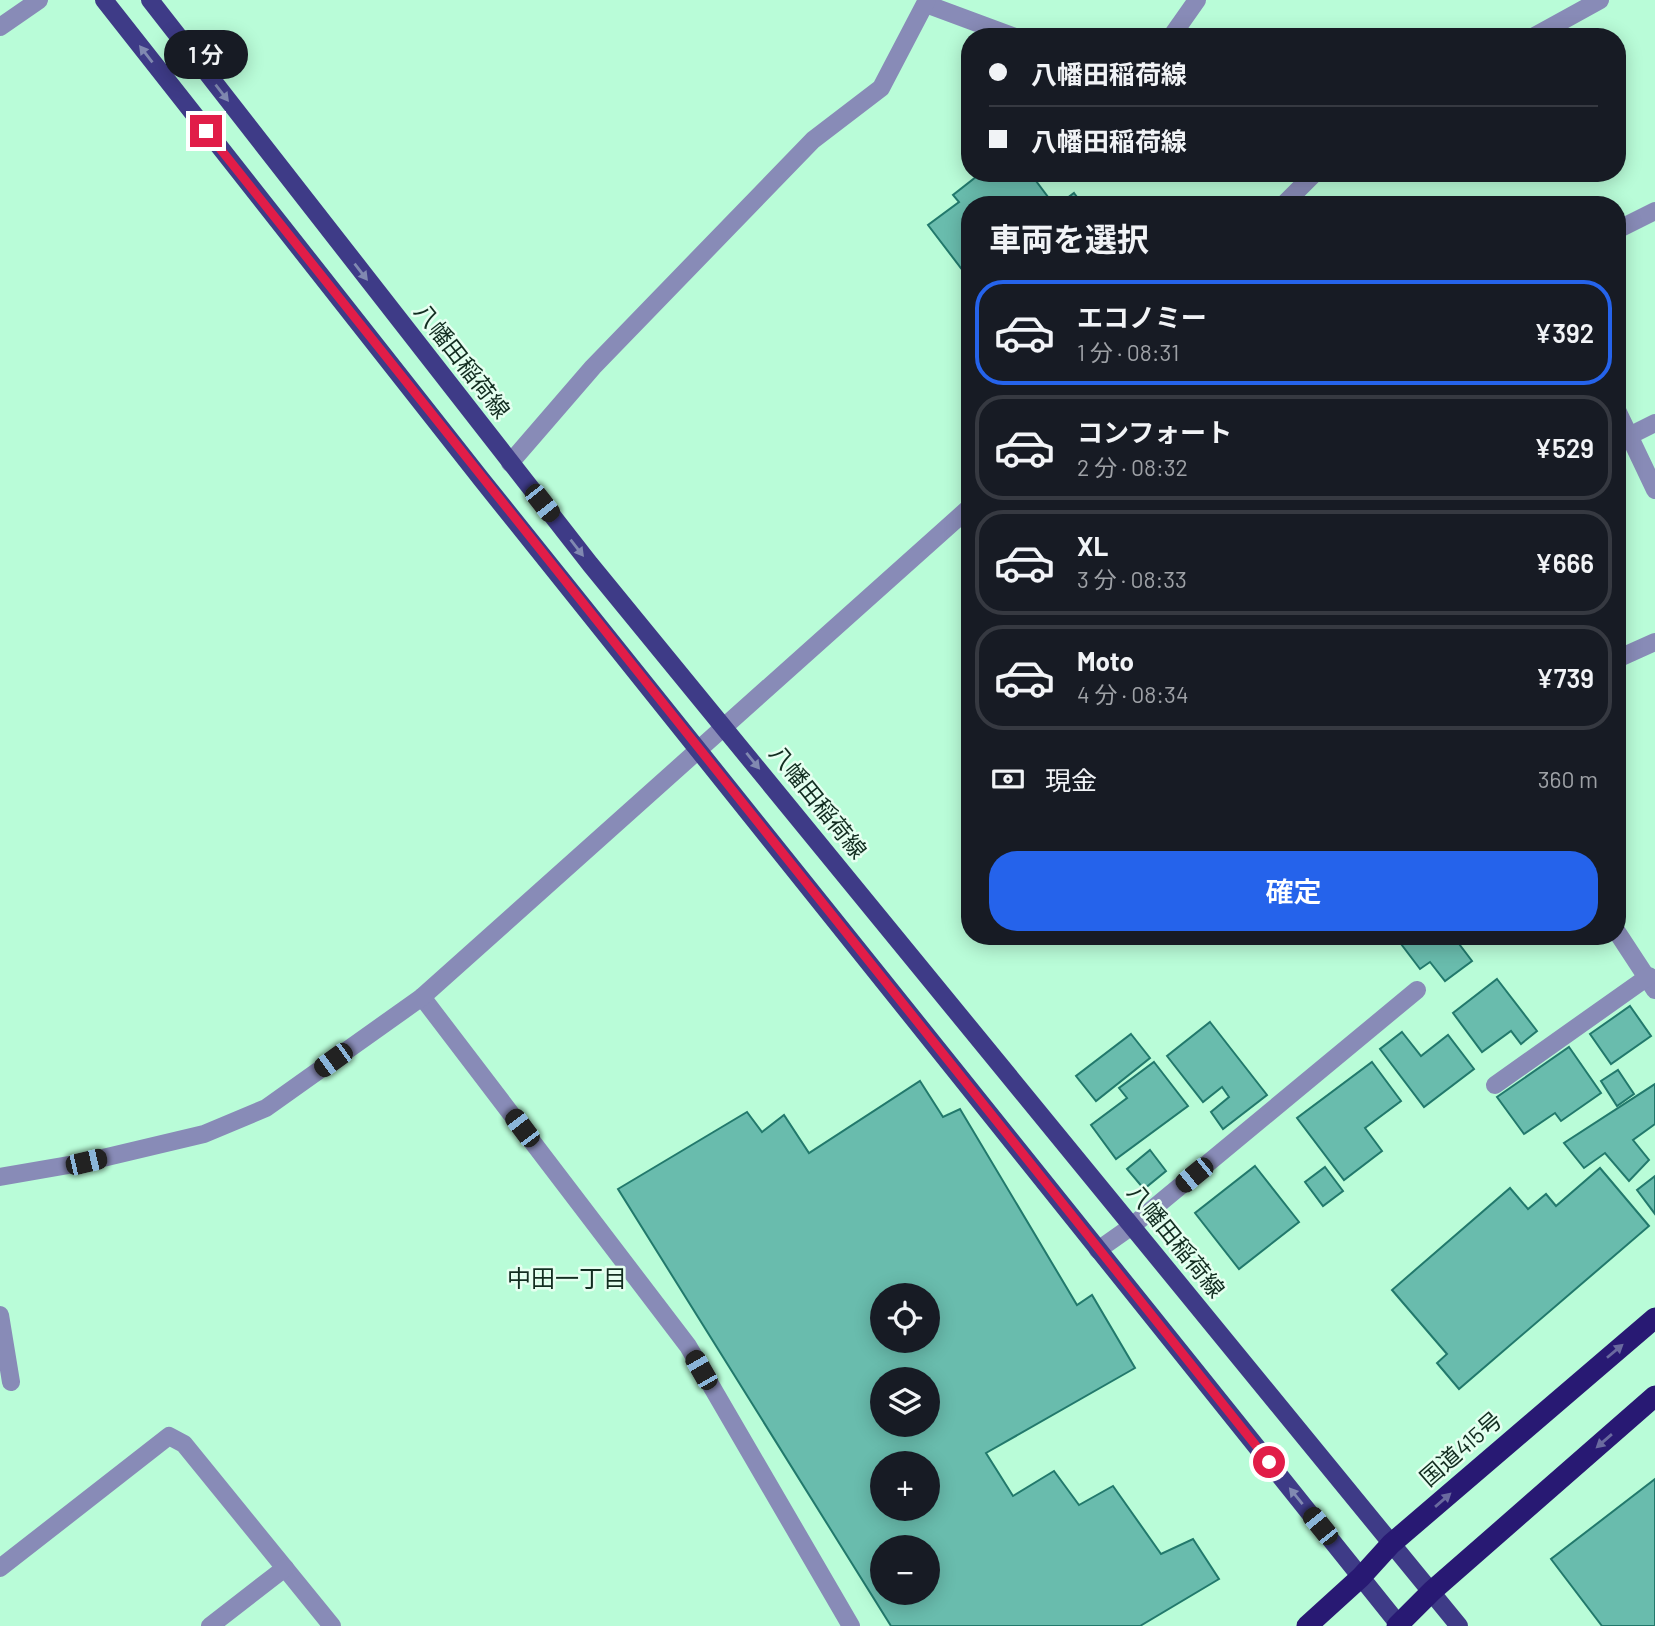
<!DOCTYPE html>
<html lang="ja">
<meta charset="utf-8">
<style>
body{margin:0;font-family:Barlow,"Noto Sans JP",sans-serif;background:#242831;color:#f1f3f6;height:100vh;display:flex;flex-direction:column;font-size:26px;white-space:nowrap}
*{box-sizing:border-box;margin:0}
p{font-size:23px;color:#9ea1a6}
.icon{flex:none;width:38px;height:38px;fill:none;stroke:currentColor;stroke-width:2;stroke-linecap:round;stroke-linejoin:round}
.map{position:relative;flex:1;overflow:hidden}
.side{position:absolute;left:961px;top:196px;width:665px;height:749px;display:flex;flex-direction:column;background:#171b24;border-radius:28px;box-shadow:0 4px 18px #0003}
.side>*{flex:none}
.guide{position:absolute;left:961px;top:28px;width:665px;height:154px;border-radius:28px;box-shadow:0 4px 18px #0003;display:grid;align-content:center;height:154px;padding:0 28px;background:#171b24}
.tools{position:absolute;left:870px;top:1283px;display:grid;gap:14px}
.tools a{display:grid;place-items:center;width:70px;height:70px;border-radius:50%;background:#171b24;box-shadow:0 4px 18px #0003;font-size:35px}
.end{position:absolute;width:32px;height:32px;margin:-16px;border:9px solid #e11d48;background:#fff;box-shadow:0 0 0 4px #fff}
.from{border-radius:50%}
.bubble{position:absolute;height:49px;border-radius:24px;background:#171b24;box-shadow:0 4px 18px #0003;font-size:23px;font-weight:600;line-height:49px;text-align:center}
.car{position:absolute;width:21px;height:42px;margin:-21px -10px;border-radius:9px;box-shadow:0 0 5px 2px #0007;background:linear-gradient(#222 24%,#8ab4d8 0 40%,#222 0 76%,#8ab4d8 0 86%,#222 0)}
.guide b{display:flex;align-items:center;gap:24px;height:66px;font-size:26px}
.guide b+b{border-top:2px solid #363941}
.guide i{width:18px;height:18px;background:#f1f3f6}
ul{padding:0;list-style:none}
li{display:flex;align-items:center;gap:21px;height:105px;margin:0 14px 10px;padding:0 14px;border:4px solid #363941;border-radius:28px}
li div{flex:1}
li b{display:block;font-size:26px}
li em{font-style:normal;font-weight:600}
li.current{border-color:#2563eb}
li>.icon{width:63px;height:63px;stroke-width:1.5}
h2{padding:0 28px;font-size:32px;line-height:84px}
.pay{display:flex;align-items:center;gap:18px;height:77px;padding:0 28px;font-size:26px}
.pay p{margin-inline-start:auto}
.primary-button{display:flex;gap:14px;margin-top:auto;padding:14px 28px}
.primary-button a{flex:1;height:80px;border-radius:28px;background:#2563eb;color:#fff;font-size:28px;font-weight:600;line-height:80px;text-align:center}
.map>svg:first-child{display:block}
.building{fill:#69bcad;stroke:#22796c;stroke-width:2;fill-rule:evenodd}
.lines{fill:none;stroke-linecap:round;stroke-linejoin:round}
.minor{stroke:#888bb7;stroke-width:18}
.major{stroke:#3e3b87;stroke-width:18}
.highway{stroke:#281973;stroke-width:21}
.oneway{fill:#8189b1}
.oneway2{fill:#6a6a9f}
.route{stroke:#e11d48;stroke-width:9}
.labels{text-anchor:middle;stroke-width:5;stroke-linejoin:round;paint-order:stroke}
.street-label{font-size:23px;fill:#122d20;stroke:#e5fff0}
.neighbourhood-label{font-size:24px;fill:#122d20;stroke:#e5fff0}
</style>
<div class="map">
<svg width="1655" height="1626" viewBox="0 0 1655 1626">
<rect width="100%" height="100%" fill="#b9fcd8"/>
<g class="building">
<path d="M981,173H1030L1054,205H970V280L928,225L959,202L953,195Z"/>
<path d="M1074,193L1083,205H1058Z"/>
<path d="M1395,936H1453L1472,961L1445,981L1430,962L1420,969Z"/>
<path d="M1497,979L1537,1031L1521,1044L1511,1031L1482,1052L1453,1013Z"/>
<path d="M1630,1006L1651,1036L1611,1064L1590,1034Z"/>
<path d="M1210,1022L1267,1095L1223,1129L1211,1112L1229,1097L1222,1087L1203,1102L1167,1056Z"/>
<path d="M1402,1032L1421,1056L1448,1035L1474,1069L1424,1107L1380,1049Z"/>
<path d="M1131,1034L1150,1058L1096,1101L1076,1076Z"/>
<path d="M1569,1047L1601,1093L1561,1121L1555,1113L1524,1134L1497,1097Z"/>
<path d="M1154,1062L1188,1106L1116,1159L1091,1125L1127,1098L1119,1088Z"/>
<path d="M1372,1062L1401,1101L1365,1128L1382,1151L1344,1180L1297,1118Z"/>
<path d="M1618,1070L1634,1094L1617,1106L1601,1081Z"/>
<path d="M920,1081L943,1117L960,1109L1077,1305L1092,1295L1135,1368L986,1453L1013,1496L1054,1471L1079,1505L1113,1486L1161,1554L1193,1539L1219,1579L1140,1626H891L618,1189L747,1112L762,1132L784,1115L809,1153ZM882,1295H928V1340H882ZM882,1379H928V1424H882ZM882,1463H928V1508H882ZM882,1547H928V1592H882Z"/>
<path d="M1655,1084V1124L1633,1140L1649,1160L1629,1181L1605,1153L1584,1168L1564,1143Z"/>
<path d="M1150,1150L1166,1171L1144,1189L1127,1169Z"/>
<path d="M1255,1166L1299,1222L1239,1269L1195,1213Z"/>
<path d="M1325,1167L1343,1191L1323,1206L1305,1182Z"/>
<path d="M1600,1168L1649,1226L1459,1389L1437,1363L1447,1354L1392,1290L1510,1188L1528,1209L1546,1194L1556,1206Z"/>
<path d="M1655,1176V1214L1637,1190Z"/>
<path d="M1655,1479V1626H1602L1551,1559Z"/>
</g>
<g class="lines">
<g class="minor">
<path d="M926,4L1015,37"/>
<path d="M0,27L39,0"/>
<path d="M1171,37L1197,0"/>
<path d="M1533,37L1600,0"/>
<path d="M1283,205L1315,173"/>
<path d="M1617,230L1655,211"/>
<path d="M1617,410L1655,490"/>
<path d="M1617,442L1655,423"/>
<path d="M510,463L593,367L813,140L881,88L927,0"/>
<path d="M1617,659L1655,642"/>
<path d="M1617,932L1655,990"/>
<path d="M422,997L688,1346L851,1626"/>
<path d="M1495,1085L1649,976"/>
<path d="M0,1177L86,1162L204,1134L266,1108L422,997L970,507"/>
<path d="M1098,1250L1132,1226L1417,990"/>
<path d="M0,1315L11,1382"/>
<path d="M0,1568L169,1436L184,1444L332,1626"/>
<path d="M210,1626L285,1568"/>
</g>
<g class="major">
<path d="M104,0L482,480L1400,1626"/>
<path d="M150,0L590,564L1459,1626"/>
</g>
<g class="highway">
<path d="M1307,1626L1361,1577L1391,1544L1655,1318"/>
<path d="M1397,1626L1432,1591L1655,1396"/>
</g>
</g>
<defs><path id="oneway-solid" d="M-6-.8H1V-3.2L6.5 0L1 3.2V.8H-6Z" transform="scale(1.75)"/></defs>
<g class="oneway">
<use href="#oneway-solid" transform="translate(146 54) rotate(-128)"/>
<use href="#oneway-solid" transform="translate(222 93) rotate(52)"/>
<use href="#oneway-solid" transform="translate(361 272) rotate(52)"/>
<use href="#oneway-solid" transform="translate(577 548) rotate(52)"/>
<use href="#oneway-solid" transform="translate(753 761) rotate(51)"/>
<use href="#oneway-solid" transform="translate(1296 1496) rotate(-129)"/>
</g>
<g class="oneway2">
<use href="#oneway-solid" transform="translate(1615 1351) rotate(-40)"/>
<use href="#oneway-solid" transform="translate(1604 1441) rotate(139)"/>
<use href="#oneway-solid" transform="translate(1443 1500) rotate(-41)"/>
</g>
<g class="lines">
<path class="route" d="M206,131L1269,1462"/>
</g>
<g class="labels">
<g class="street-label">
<text transform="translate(462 361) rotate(52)" y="8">八幡田稲荷線</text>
<text transform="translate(818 802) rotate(51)" y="8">八幡田稲荷線</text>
<text transform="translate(1176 1241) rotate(51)" y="8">八幡田稲荷線</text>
<text transform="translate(1461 1449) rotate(-41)" y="8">国道415号</text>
</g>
<g class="neighbourhood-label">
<text x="567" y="1287">中田一丁目</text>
</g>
</g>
</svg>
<div class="tools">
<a><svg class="icon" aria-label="locate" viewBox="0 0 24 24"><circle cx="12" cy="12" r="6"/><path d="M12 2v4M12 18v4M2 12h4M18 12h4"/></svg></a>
<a><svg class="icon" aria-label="layers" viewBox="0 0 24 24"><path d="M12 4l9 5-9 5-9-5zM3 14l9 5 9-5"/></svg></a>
<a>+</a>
<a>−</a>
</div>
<i class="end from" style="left:1269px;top:1462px"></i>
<i class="end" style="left:206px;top:131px"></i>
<div class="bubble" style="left:164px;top:30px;width:84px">1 分</div>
<i class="car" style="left:542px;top:503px;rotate:142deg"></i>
<i class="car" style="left:333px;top:1060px;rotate:234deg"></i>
<i class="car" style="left:522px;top:1128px;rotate:323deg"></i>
<i class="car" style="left:86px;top:1162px;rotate:77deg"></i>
<i class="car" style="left:1194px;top:1175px;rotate:231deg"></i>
<i class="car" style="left:701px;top:1370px;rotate:330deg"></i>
<i class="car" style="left:1320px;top:1526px;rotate:321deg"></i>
<div class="guide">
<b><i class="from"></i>八幡田稲荷線</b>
<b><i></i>八幡田稲荷線</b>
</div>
<section class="side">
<h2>車両を選択</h2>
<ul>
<li class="current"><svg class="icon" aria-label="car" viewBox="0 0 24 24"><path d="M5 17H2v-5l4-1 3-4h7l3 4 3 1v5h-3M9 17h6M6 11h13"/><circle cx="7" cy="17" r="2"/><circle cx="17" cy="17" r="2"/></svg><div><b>エコノミー</b><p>1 分 · 08:31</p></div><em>¥392</em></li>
<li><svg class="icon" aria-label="car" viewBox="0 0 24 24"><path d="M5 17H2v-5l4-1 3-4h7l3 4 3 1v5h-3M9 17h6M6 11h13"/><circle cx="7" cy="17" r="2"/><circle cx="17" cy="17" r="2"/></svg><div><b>コンフォート</b><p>2 分 · 08:32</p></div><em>¥529</em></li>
<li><svg class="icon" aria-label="car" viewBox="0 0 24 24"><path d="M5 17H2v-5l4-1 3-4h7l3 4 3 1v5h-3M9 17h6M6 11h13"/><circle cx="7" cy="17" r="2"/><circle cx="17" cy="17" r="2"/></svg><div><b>XL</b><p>3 分 · 08:33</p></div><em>¥666</em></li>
<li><svg class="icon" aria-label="car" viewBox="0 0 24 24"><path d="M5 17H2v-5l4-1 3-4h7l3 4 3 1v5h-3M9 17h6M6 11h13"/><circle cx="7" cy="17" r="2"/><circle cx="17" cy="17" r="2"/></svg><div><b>Moto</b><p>4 分 · 08:34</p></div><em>¥739</em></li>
</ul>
<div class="pay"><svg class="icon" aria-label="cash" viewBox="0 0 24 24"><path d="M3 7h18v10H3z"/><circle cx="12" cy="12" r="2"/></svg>現金<p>360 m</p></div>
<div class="primary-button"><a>確定</a></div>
</section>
</div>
